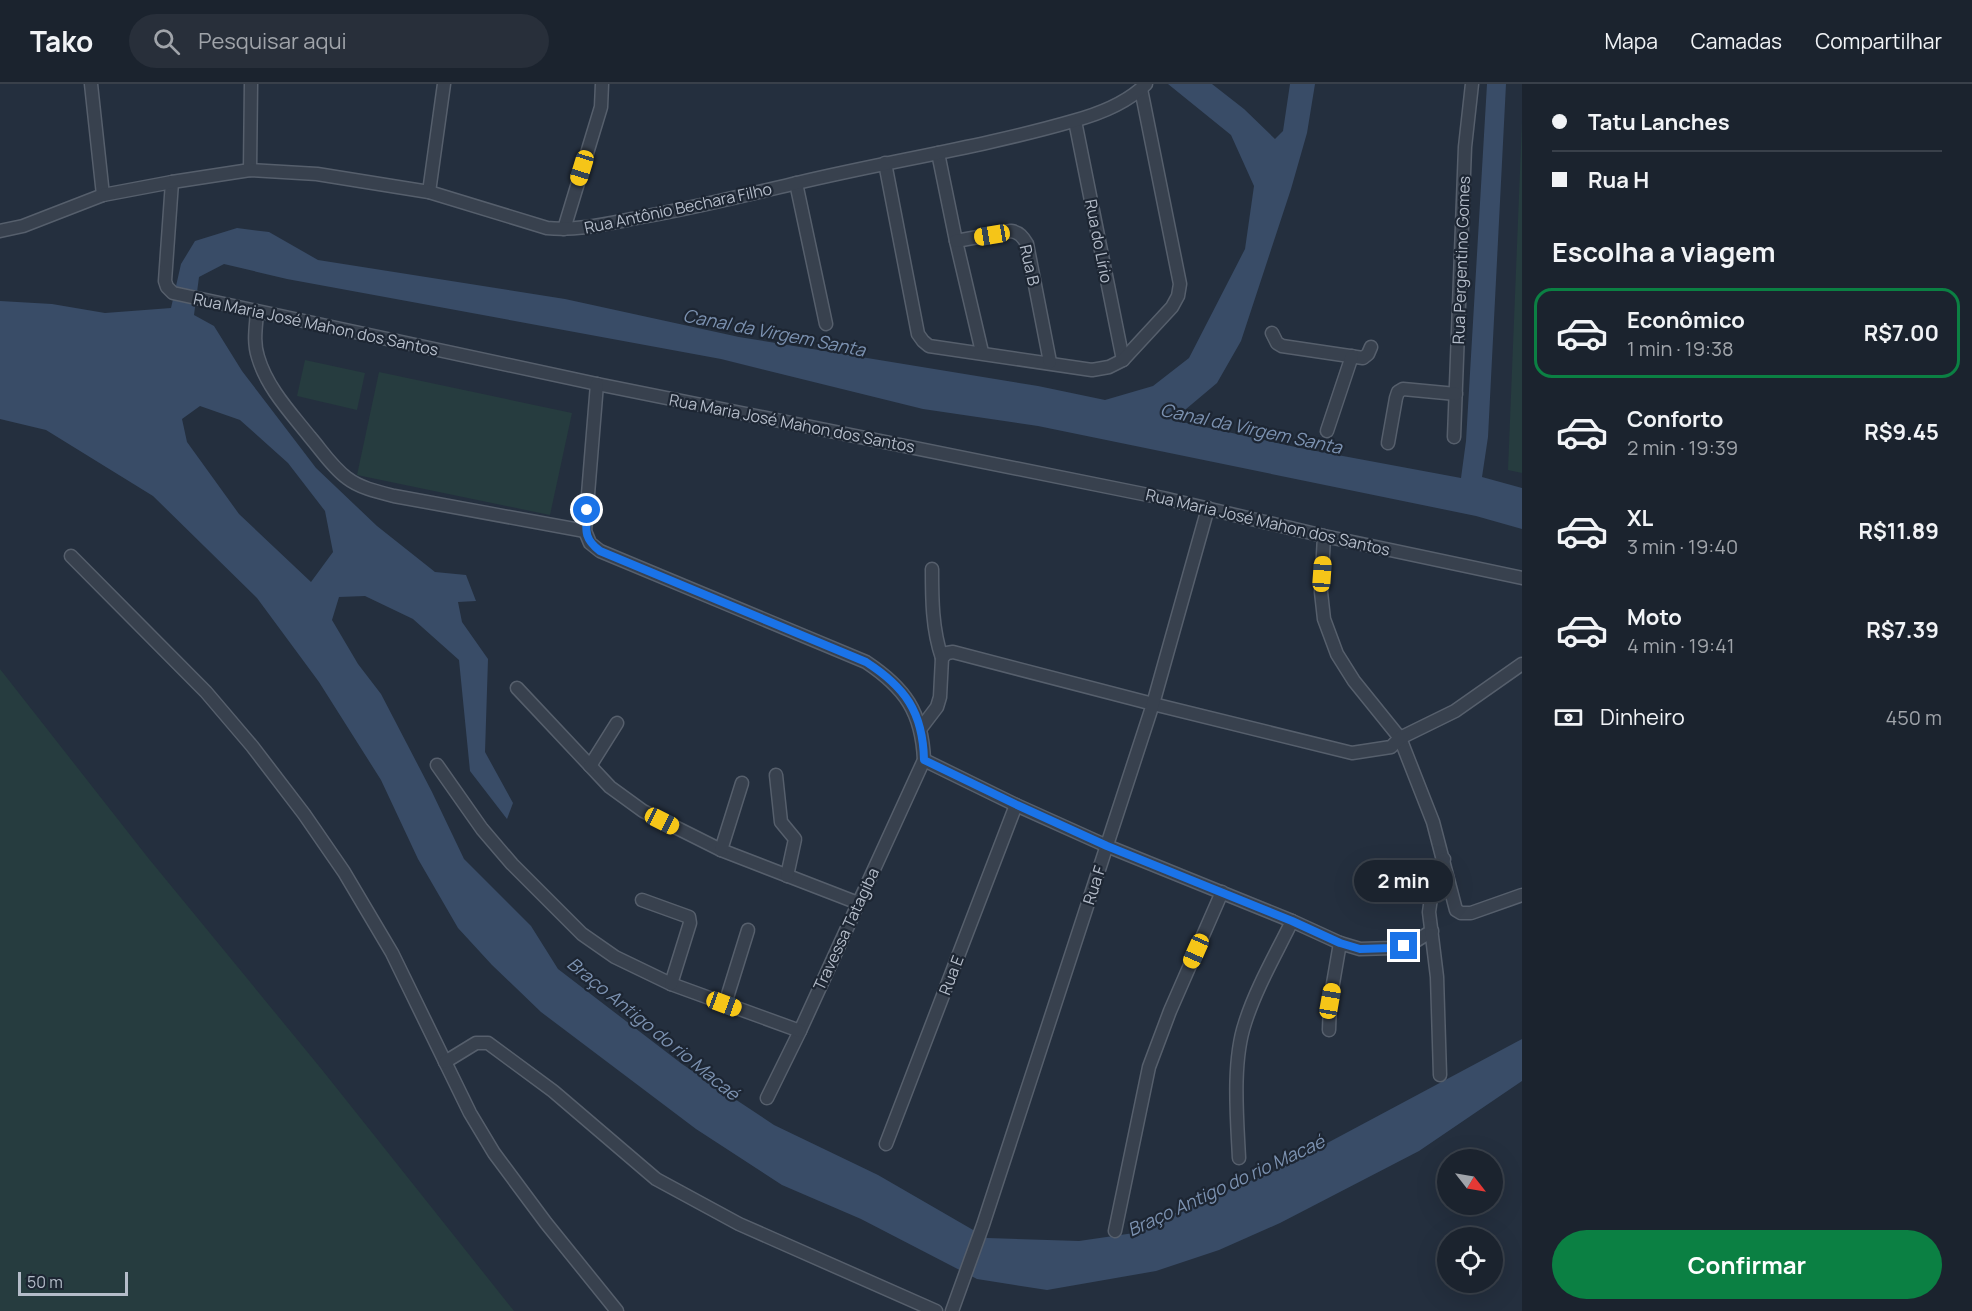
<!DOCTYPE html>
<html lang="pt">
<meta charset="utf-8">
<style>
body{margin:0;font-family:Manrope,sans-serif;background:#282f3a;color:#f1f3f6;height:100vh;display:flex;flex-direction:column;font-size:22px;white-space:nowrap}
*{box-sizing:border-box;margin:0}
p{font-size:20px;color:#a0a4aa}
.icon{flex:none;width:33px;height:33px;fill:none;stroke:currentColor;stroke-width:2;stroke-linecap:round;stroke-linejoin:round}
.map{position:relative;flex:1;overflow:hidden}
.sheet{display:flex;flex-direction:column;background:#1b232e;width:450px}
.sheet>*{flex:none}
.top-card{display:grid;align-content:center;height:132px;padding:0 30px;background:#1b232e}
.needle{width:39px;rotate:121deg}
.fabs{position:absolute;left:1437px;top:1065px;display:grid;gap:12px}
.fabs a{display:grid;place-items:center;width:66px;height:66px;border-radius:50%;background:#1b232e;box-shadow:0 6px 24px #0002,0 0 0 2px #39404a;font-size:30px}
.scale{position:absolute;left:18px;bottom:15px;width:110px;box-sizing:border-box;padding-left:6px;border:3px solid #b4bcc9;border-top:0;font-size:16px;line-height:21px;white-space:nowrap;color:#b4bcc9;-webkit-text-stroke:4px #1d2633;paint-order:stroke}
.end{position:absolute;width:27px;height:27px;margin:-14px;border:8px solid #1a73e8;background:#fff;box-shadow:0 0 0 3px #fff}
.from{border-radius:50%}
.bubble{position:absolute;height:42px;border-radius:21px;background:#1b232e;box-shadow:0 6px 24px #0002,0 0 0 2px #39404a;font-size:20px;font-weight:700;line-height:42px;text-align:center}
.car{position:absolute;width:18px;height:36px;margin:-18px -9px;border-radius:8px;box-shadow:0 0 4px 2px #0007;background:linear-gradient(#f5c518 24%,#345 0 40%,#f5c518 0 76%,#345 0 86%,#f5c518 0)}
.top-card b{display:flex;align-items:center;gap:21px;height:57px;font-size:22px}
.top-card b+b{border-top:2px solid #39404a}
.top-card i{width:15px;height:15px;background:#f1f3f6}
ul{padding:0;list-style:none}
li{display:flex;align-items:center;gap:18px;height:90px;margin:0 12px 9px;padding:0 18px;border:3px solid transparent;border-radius:18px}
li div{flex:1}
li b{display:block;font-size:22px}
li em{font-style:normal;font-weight:700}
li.active{border-color:#0b8043}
li>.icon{width:54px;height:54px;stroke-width:1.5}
h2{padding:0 30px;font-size:27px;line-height:72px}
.pay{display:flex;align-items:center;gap:15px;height:66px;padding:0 30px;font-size:22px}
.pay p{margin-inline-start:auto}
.cta{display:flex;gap:12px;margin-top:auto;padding:12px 30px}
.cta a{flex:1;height:69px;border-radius:36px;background:#0b8043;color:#fff;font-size:24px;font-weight:700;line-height:69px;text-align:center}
header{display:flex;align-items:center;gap:36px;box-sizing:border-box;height:84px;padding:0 30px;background:#1b232e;border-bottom:2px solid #39404a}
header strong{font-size:28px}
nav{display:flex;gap:33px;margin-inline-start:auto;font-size:21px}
.search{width:420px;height:54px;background:#282f3a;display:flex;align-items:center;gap:15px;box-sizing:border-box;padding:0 21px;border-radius:33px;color:#a0a4aa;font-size:22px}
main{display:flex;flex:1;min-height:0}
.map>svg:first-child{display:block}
.green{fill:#263c3f}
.water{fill:#394c67;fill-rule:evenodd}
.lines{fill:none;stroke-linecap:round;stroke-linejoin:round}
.street-casing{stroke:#565f6c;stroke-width:15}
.street{stroke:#38414e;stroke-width:12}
.route{stroke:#1a73e8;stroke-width:8}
.labels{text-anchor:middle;stroke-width:4.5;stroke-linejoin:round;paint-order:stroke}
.street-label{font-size:16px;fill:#b4bcc9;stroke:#1d2633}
.water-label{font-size:18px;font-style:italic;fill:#7c92b1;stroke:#1d2633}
</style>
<header>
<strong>Tako</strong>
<div class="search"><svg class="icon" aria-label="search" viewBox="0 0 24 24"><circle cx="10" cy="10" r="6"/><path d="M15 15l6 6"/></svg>Pesquisar aqui</div>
<nav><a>Mapa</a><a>Camadas</a><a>Compartilhar</a></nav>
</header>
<main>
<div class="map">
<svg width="1522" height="1227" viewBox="0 0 1522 1227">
<rect width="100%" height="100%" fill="#242f3e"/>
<g class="green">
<path d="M1522,37V389L1508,386Z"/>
<path d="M305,276L365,289L357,326L297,312Z"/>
<path d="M379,288L572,329L550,431L357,391Z"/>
<path d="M0,585L149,775L323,987L514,1227H0Z"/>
</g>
<path class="water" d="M1168,0H1212L1244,25L1275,55L1283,47L1290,0H1315L1307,49L1291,105L1241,257L1217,299L1173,336L1300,364L1461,394L1466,357L1487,0H1506L1488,353L1482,393L1522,404V445L1476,432L1038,342L923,325L721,275L287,195L224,180L199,193L194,231L214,242L242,287L316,384L377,442L435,488L466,491L476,517L458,518L462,538L488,575L485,668L513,719L507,735L470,687L459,576L413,535L365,512L339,513L332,536L358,580L381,610L432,708L464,775L531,842L558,885L682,980L774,1041L878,1091L987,1154L1079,1157L1134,1149L1202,1116L1273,1088L1522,955V997L1419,1067L1280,1139L1219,1166L1156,1187L1047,1206L977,1195L861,1135L782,1101L696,1045L541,928L492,881L458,844L418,775L381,696L319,598L257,514L153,412L46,346L0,335V217L52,220L105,229L171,224L181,180L195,157L237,144L269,148L318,176L565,215L739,253L1038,302L1105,316L1153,302L1189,274L1245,165L1254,102L1231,51ZM200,322L240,336L288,379L325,427L333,468L311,498L239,430L187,358L182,335Z"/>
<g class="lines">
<defs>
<g id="street">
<path d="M91,0L103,111"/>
<path d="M1075,37L1123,276"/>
<path d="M938,69L956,157L982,268"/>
<path d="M885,79L918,250L923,257L929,262L1092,286L1109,283L1123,276L1172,223L1178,212L1180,200L1141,5"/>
<path d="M250,86L251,0"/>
<path d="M172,98L165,197L167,203L173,209L597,300L1163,414L1324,452L1522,494"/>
<path d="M796,99L826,240"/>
<path d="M429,108L444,0"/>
<path d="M564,145L601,23L602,0"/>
<path d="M0,147L23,142L103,111L172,98L250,86L317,90L429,108L547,144C579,147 610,139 642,133C694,124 746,111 797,99C889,77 983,63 1073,37C1099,30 1127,19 1146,0"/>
<path d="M956,157L1011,147C1019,148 1023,153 1027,160L1050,278"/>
<path d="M257,228C256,243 253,258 258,273C267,304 291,329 310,353C322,367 332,383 347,394C360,404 378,408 394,412L585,447"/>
<path d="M1272,249L1277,259L1282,262L1363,274L1368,270L1371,263"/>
<path d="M597,300L585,447L590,459L600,467L866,578C905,604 922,628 924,676L800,947L767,1014"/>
<path d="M1327,347L1352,272"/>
<path d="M1454,353L1465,63L1472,0"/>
<path d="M1388,359L1396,314L1398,308L1403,305L1456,310"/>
<path d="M1324,452L1321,508L1324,535L1337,570L1354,597L1400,654L1433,738L1456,826L1461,829H1471L1522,811"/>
<path d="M71,472L206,608L252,662L304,730L344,788L392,869L470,1029L494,1069L546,1139L617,1227"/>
<path d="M932,485C932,514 932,545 942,574"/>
<path d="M517,604L610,703L643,727L721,766L858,819"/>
<path d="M921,644L937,623L940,613L942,574L947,569L953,568L1153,620L1352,669L1391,663L1400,654L1455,627L1522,580"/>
<path d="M924,676L1016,721L1107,762L1292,837L1340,859L1360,865L1392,864L1414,858L1432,847"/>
<path d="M437,681L482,745L512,780L582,850L615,873L671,900L800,947"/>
<path d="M590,682L617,639"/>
<path d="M776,691L781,738L795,755L787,792"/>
<path d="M721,766L742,699"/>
<path d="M642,816L689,833L690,839L671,900"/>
<path d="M725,920L748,846"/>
<path d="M1329,946L1330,917L1340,859"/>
<path d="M445,978L476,959H488L553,1007L656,1095L739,1140L936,1227"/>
<path d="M1440,991L1437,893L1429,828L1433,800L1444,775"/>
<path d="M886,1060L1016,721"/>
<path d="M1239,1074C1237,1033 1232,978 1245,939C1256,904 1276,870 1292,837"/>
<path d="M1115,1147L1149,983L1170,927L1222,808"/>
<path d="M952,1227L983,1141L1153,620L1208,424"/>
</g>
</defs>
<use href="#street" class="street-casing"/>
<use href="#street" class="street"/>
</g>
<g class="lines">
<path class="route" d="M587,426C586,446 583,454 600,467L866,578C905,603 923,628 924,676L1017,721L1107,762L1292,837L1340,859L1360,865L1392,864L1404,862"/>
</g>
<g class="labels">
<g class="street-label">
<text transform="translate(678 124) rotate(-12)" y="6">Rua Antônio Bechara Filho</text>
<text transform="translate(1099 157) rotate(79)" y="6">Rua do Lírio</text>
<text transform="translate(1461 176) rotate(-88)" y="6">Rua Pergentino Gomes</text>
<text transform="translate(1030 181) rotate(77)" y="6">Rua B</text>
<text transform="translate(316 240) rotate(12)" y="6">Rua Maria José Mahon dos Santos</text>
<text transform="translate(792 339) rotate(11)" y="6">Rua Maria José Mahon dos Santos</text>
<text transform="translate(1268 438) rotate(13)" y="6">Rua Maria José Mahon dos Santos</text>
<text transform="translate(1094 801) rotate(-72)" y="6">Rua F</text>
<text transform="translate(846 845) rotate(-65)" y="6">Travessa Tatagiba</text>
<text transform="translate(951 891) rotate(-69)" y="6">Rua E</text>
</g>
<g class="water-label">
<text transform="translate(774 249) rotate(11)" y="6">Canal da Virgem Santa</text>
<text transform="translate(1251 345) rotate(12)" y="6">Canal da Virgem Santa</text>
<text transform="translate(653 945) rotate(39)" y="6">Braço Antigo do rio Macaé</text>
<text transform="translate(1226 1102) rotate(-25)" y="6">Braço Antigo do rio Macaé</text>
</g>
</g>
</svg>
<div class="fabs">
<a><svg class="needle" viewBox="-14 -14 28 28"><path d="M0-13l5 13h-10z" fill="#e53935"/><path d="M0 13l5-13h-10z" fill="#a0a4aa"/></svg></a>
<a><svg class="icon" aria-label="locate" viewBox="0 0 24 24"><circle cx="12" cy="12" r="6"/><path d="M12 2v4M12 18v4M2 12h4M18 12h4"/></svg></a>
</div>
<div class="scale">50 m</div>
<i class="end from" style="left:587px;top:426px"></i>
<i class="end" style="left:1404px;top:862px"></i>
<div class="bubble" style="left:1354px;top:776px;width:99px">2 min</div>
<i class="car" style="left:582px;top:84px;rotate:197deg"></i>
<i class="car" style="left:992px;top:151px;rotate:260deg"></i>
<i class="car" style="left:1322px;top:490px;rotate:4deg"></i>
<i class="car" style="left:662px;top:737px;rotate:117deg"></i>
<i class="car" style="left:1196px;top:867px;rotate:204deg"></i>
<i class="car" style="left:1330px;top:917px;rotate:10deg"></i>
<i class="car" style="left:724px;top:920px;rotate:110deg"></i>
</div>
<section class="sheet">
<div class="top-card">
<b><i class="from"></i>Tatu Lanches</b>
<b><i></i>Rua H</b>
</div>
<h2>Escolha a viagem</h2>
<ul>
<li class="active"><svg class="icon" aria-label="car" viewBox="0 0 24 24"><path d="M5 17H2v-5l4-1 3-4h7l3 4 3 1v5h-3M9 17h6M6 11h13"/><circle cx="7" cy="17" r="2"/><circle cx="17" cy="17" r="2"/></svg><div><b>Econômico</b><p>1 min · 19:38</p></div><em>R$7.00</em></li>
<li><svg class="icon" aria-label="car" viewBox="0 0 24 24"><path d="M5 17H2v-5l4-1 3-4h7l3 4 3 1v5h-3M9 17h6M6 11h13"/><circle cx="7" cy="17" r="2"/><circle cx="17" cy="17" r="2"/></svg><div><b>Conforto</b><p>2 min · 19:39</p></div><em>R$9.45</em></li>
<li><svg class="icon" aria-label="car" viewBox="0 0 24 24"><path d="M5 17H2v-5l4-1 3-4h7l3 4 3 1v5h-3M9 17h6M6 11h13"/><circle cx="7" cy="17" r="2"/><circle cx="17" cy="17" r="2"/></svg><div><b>XL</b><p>3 min · 19:40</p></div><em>R$11.89</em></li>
<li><svg class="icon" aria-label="car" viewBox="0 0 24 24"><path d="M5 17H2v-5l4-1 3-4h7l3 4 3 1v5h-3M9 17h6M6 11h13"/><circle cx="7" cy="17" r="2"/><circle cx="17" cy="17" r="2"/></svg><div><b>Moto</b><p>4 min · 19:41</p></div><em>R$7.39</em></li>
</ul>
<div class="pay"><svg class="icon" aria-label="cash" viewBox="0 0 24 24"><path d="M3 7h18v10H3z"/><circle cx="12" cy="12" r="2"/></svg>Dinheiro<p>450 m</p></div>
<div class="cta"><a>Confirmar</a></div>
</section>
</main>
